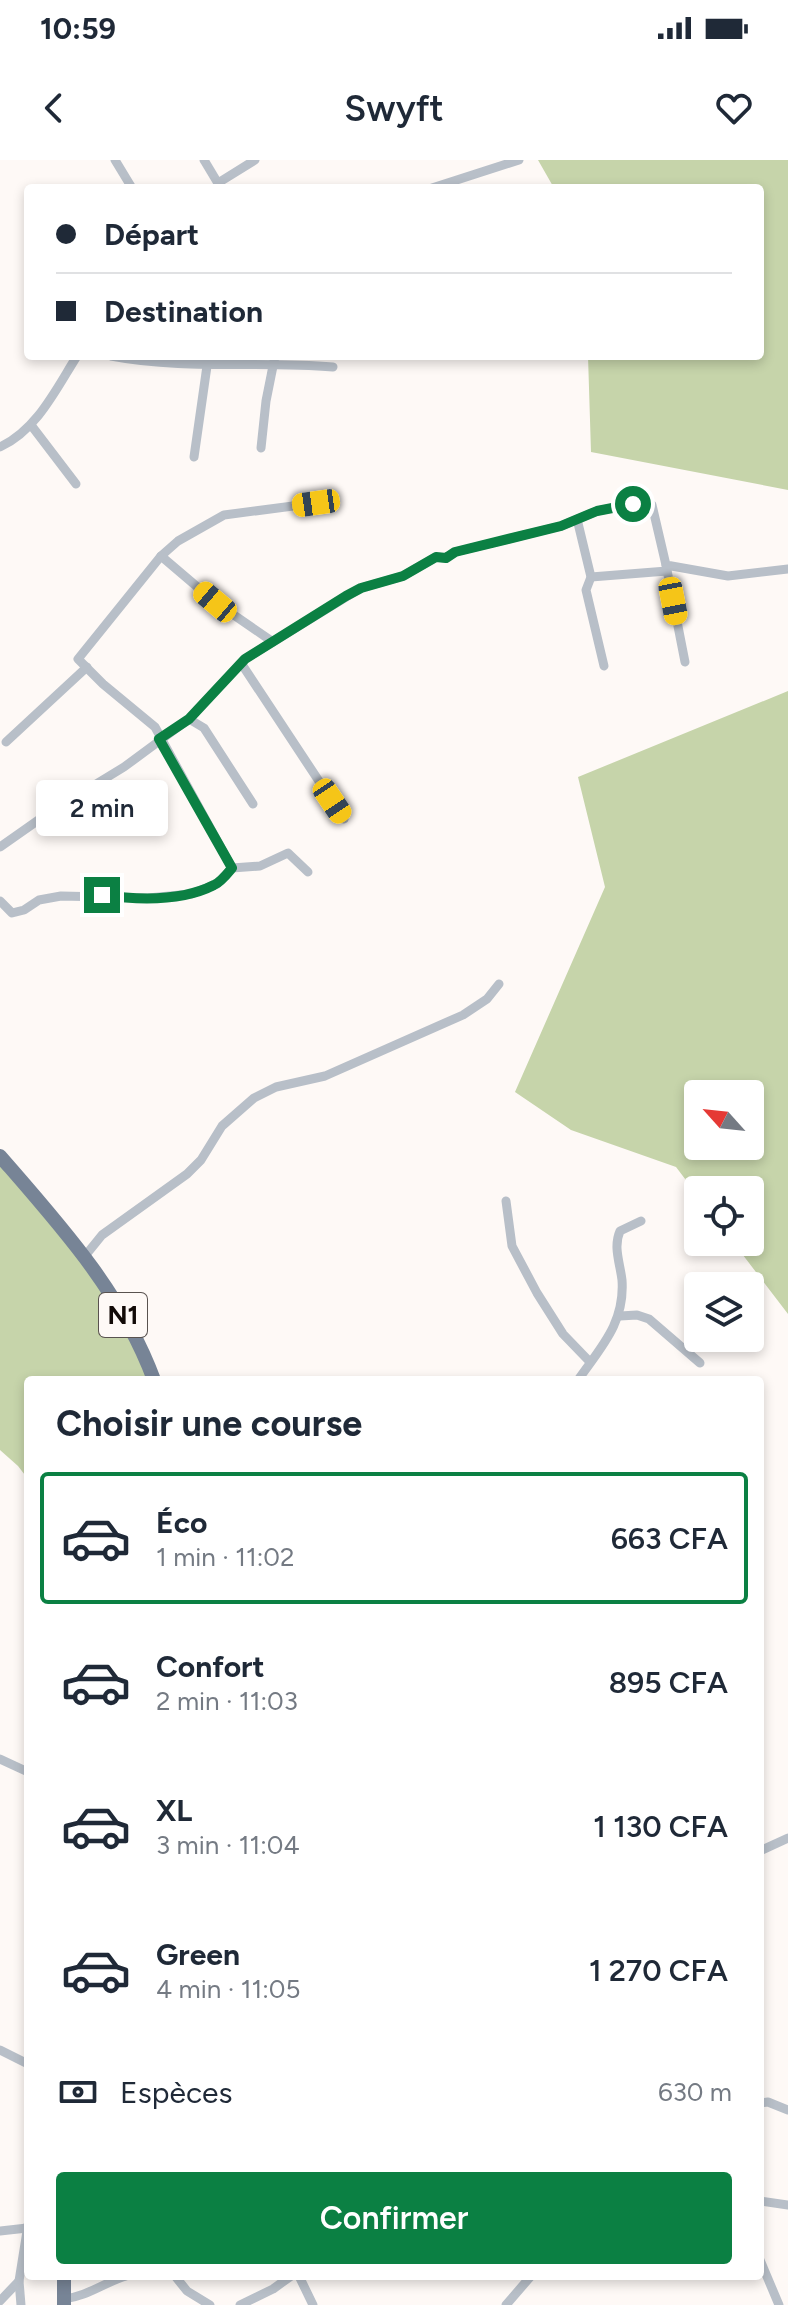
<!DOCTYPE html>
<html lang="fr">
<meta charset="utf-8">
<style>
body{margin:0;font-family:Figtree,sans-serif;background:#f2f2f3;color:#1f2937;height:100vh;display:flex;flex-direction:column;font-size:30px;white-space:nowrap}
*{box-sizing:border-box;margin:0}
p{font-size:26px;color:#747a83}
.icon{flex:none;width:44px;height:44px;fill:none;stroke:currentColor;stroke-width:2;stroke-linecap:round;stroke-linejoin:round}
.map{position:relative;flex:1;overflow:hidden}
.sheet{position:absolute;left:24px;top:1216px;width:740px;height:904px;display:flex;flex-direction:column;background:#fff;border-radius:8px;box-shadow:0 4px 12px #0003}
.sheet>*{flex:none}
.guide{position:absolute;left:24px;top:24px;width:740px;height:176px;border-radius:8px;box-shadow:0 4px 12px #0003;display:grid;align-content:center;height:176px;padding:0 32px;background:#fff}
.needle{width:52px;rotate:297deg}
.tools{position:absolute;left:684px;top:920px;display:grid;gap:16px}
.tools a{display:grid;place-items:center;width:80px;height:80px;border-radius:8px;background:#fff;box-shadow:0 4px 12px #0003;font-size:40px}
.end{position:absolute;width:36px;height:36px;margin:-18px;border:10px solid #0b8043;background:#fff;box-shadow:0 0 0 4px #fff}
.from{border-radius:50%}
.bubble{position:absolute;height:56px;border-radius:8px;background:#fff;box-shadow:0 4px 12px #0003;font-size:26px;font-weight:600;line-height:56px;text-align:center}
.car{position:absolute;width:24px;height:48px;margin:-24px -12px;border-radius:10px;box-shadow:0 0 6px 2px #0007;background:linear-gradient(#f5c518 24%,#345 0 40%,#f5c518 0 76%,#345 0 86%,#f5c518 0)}
.guide b{display:flex;align-items:center;gap:28px;height:76px;font-size:30px}
.guide b+b{border-top:2px solid #e0e1e3}
.guide i{width:20px;height:20px;background:#1f2937}
ul{padding:0;list-style:none}
li{display:flex;align-items:center;gap:24px;height:132px;margin:0 16px 12px;padding:0 16px;border:4px solid transparent;border-radius:8px}
li div{flex:1}
li b{display:block;font-size:30px}
li em{font-style:normal;font-weight:600}
li.current{border-color:#0b8043}
li>.icon{width:72px;height:72px;stroke-width:1.5}
h2{padding:0 32px;font-size:36px;line-height:96px}
.pay{display:flex;align-items:center;gap:20px;height:88px;padding:0 32px;font-size:30px}
.pay p{margin-inline-start:auto}
.primary-button{display:flex;gap:16px;margin-top:auto;padding:16px 32px}
.primary-button a{flex:1;height:92px;border-radius:8px;background:#0b8043;color:#fff;font-size:32px;font-weight:600;line-height:92px;text-align:center}
.status{display:flex;justify-content:space-between;align-items:center;height:56px;padding:0 40px;background:#fff;direction:ltr}
.status svg{height:22px;fill:currentColor}
header{display:flex;justify-content:space-between;align-items:center;height:104px;padding:0 32px;background:#fff;font-size:36px;font-weight:600}
.map>svg:first-child{display:block}
.green{fill:#c6d4aa;fill-rule:evenodd}
.lines{fill:none;stroke-linecap:round;stroke-linejoin:round}
.minor{stroke:#b8bfc8;stroke-width:9}
.trunk{stroke:#778496;stroke-width:14}
.route{stroke:#0b8043;stroke-width:10}
.labels{text-anchor:middle;stroke-width:6;stroke-linejoin:round;paint-order:stroke}
.shield{fill:#fef9f6;stroke:#59524f;stroke-width:2}
.shield-label{font-size:26px;font-weight:bold;fill:#120a07}
</style>
<div class="status"><b>10:59</b><svg viewBox="0 0 49 12"><path d="M0 12V9h3v3zM5 12V6h3v6zM10 12V3h3v9zM15 12V0h3v12zM26 1h20v11H26zM47 4h2v5h-2z"/></svg></div>
<header><svg class="icon" aria-label="back" viewBox="0 0 24 24"><path d="M15 5l-7 7 7 7"/></svg>Swyft<svg class="icon" aria-label="heart" viewBox="0 0 24 24"><path d="M12 20l-8-8c-3-5 5-10 8-4 3-6 11-1 8 4z"/></svg></header>
<div class="map">
<svg width="788" height="2145" viewBox="0 0 788 2145">
<rect width="100%" height="100%" fill="#fef9f6"/>
<g class="green">
<path d="M538,0H788V330L591,292L588,196H760V28H554Z"/>
<path d="M788,531V1154L733,1082H750V1030H698V1036L676,1007L571,970L515,932L605,727L578,617ZM698,934H750V986H698Z"/>
<path d="M0,994L108,1130L149,1220H28V1319L18,1306L0,1290Z"/>
</g>
<g class="lines">
<g class="minor">
<path d="M115,0L132,28"/>
<path d="M204,0L219,25"/>
<path d="M218,23L255,0"/>
<path d="M432,28L519,0"/>
<path d="M111,196C185,210 258,201 333,207"/>
<path d="M31,265L76,324"/>
<path d="M0,287C37,270 56,229 77,196"/>
<path d="M261,288L266,241L275,196"/>
<path d="M194,297L207,206"/>
<path d="M577,359L591,417L586,430L604,506"/>
<path d="M161,396L215,442L273,482"/>
<path d="M666,405L685,502"/>
<path d="M591,417L667,411"/>
<path d="M241,503L344,659"/>
<path d="M189,559L204,568L253,644"/>
<path d="M6,582L87,507"/>
<path d="M0,687L47,654L124,607L189,559L245,499L361,428L403,416L436,397L446,398L455,392L561,366L597,351L633,344L652,345L666,405L728,416L788,409"/>
<path d="M232,708L155,567L103,524L78,499L161,396L178,381L224,355L316,343"/>
<path d="M0,741L12,753L24,750L39,740L61,736L148,738L191,734L217,724L232,708L260,706L288,693L308,712"/>
<path d="M506,1041L512,1086L537,1133L563,1174L590,1202"/>
<path d="M85,1096L102,1075L187,1014L201,1000L222,966L254,938L276,927L325,916L463,855L487,839L499,824"/>
<path d="M620,1156L637,1155L649,1159L700,1203"/>
<path d="M578,1220C601,1187 625,1163 622,1120C620,1103 613,1087 620,1071L641,1061"/>
<path d="M0,1599L28,1612"/>
<path d="M760,1691L788,1678"/>
<path d="M0,1890L28,1904"/>
<path d="M760,1943L768,1942L788,1950"/>
<path d="M760,2041L788,2045"/>
<path d="M0,2071L27,2068"/>
<path d="M760,2100L779,2145"/>
<path d="M175,2116L187,2131L210,2145"/>
<path d="M299,2116L313,2145"/>
<path d="M64,2139C88,2136 103,2123 126,2116"/>
<path d="M0,2141L19,2121"/>
<path d="M21,2145L19,2121L28,2065"/>
<path d="M240,2145L273,2129L291,2116"/>
<path d="M506,2145L531,2116"/>
</g>
<g class="trunk">
<path d="M0,996C60,1065 122,1133 154,1220"/>
<path d="M64,2116V2145"/>
</g>
</g>
<g class="lines">
<path class="route" d="M102,735C138,740 181,742 214,725C221,722 227,714 232,708L159,579L189,559L245,499L346,436L361,428L403,416L436,397L446,398L455,392L561,366L597,351L633,344"/>
</g>
<g class="labels">
<rect class="shield" x="99" y="1133" width="48" height="44" rx="6"/>
<g class="shield-label">
<text x="123" y="1164">N1</text>
</g>
</g>
</svg>
<div class="tools">
<a><svg class="needle" viewBox="-14 -14 28 28"><path d="M0-13l5 13h-10z" fill="#e53935"/><path d="M0 13l5-13h-10z" fill="#747a83"/></svg></a>
<a><svg class="icon" aria-label="locate" viewBox="0 0 24 24"><circle cx="12" cy="12" r="6"/><path d="M12 2v4M12 18v4M2 12h4M18 12h4"/></svg></a>
<a><svg class="icon" aria-label="layers" viewBox="0 0 24 24"><path d="M12 4l9 5-9 5-9-5zM3 14l9 5 9-5"/></svg></a>
</div>
<i class="end from" style="left:633px;top:344px"></i>
<i class="end" style="left:102px;top:735px"></i>
<div class="bubble" style="left:36px;top:620px;width:132px">2 min</div>
<i class="car" style="left:316px;top:343px;rotate:262deg"></i>
<i class="car" style="left:673px;top:441px;rotate:169deg"></i>
<i class="car" style="left:215px;top:442px;rotate:310deg"></i>
<i class="car" style="left:332px;top:641px;rotate:146deg"></i>
<div class="guide">
<b><i class="from"></i>Départ</b>
<b><i></i>Destination</b>
</div>
<section class="sheet">
<h2>Choisir une course</h2>
<ul>
<li class="current"><svg class="icon" aria-label="car" viewBox="0 0 24 24"><path d="M5 17H2v-5l4-1 3-4h7l3 4 3 1v5h-3M9 17h6M6 11h13"/><circle cx="7" cy="17" r="2"/><circle cx="17" cy="17" r="2"/></svg><div><b>Éco</b><p>1 min · 11:02</p></div><em>663 CFA</em></li>
<li><svg class="icon" aria-label="car" viewBox="0 0 24 24"><path d="M5 17H2v-5l4-1 3-4h7l3 4 3 1v5h-3M9 17h6M6 11h13"/><circle cx="7" cy="17" r="2"/><circle cx="17" cy="17" r="2"/></svg><div><b>Confort</b><p>2 min · 11:03</p></div><em>895 CFA</em></li>
<li><svg class="icon" aria-label="car" viewBox="0 0 24 24"><path d="M5 17H2v-5l4-1 3-4h7l3 4 3 1v5h-3M9 17h6M6 11h13"/><circle cx="7" cy="17" r="2"/><circle cx="17" cy="17" r="2"/></svg><div><b>XL</b><p>3 min · 11:04</p></div><em>1 130 CFA</em></li>
<li><svg class="icon" aria-label="car" viewBox="0 0 24 24"><path d="M5 17H2v-5l4-1 3-4h7l3 4 3 1v5h-3M9 17h6M6 11h13"/><circle cx="7" cy="17" r="2"/><circle cx="17" cy="17" r="2"/></svg><div><b>Green</b><p>4 min · 11:05</p></div><em>1 270 CFA</em></li>
</ul>
<div class="pay"><svg class="icon" aria-label="cash" viewBox="0 0 24 24"><path d="M3 7h18v10H3z"/><circle cx="12" cy="12" r="2"/></svg>Espèces<p>630 m</p></div>
<div class="primary-button"><a>Confirmer</a></div>
</section>
</div>
